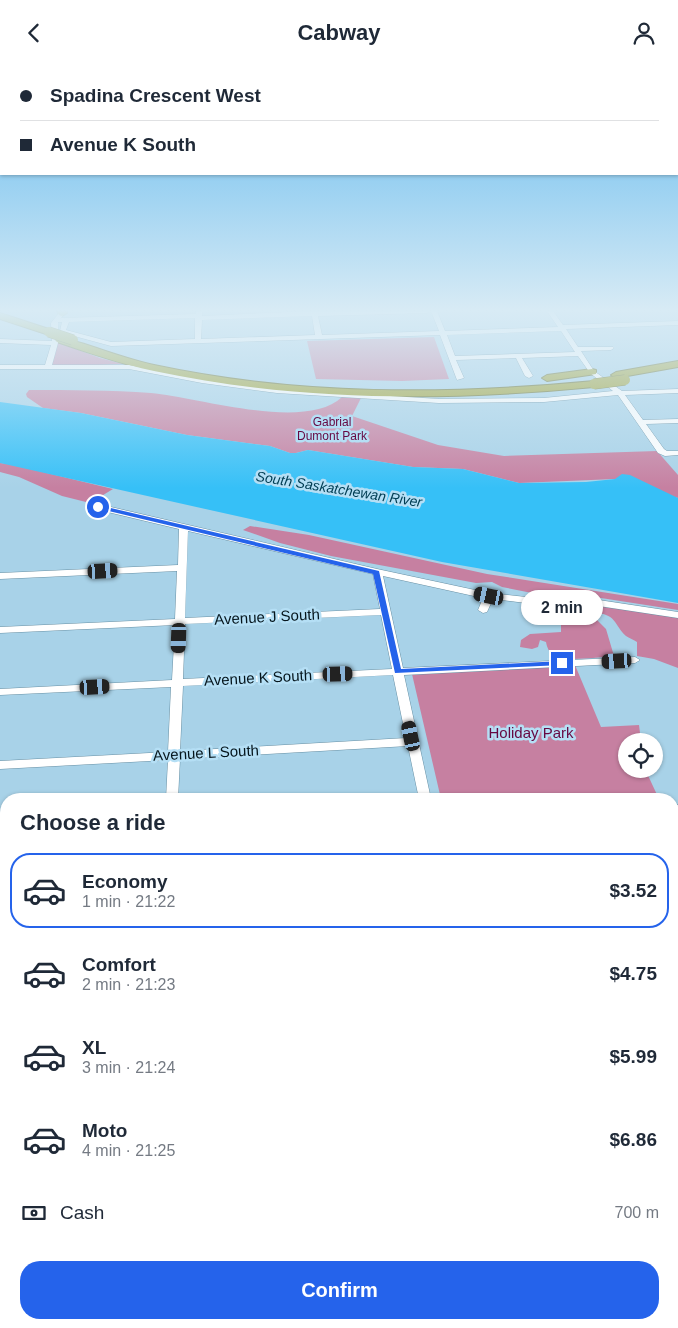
<!DOCTYPE html>
<meta charset="utf-8">
<style>
body{margin:0;font-family:Helvetica,sans-serif;background:#f2f2f3;color:#1f2937;height:100vh;display:flex;flex-direction:column;font-size:19px;white-space:nowrap}
*{box-sizing:border-box;margin:0}
p{font-size:16px;color:#747a83}
.icon{flex:none;width:28px;height:28px;fill:none;stroke:currentColor;stroke-width:2;stroke-linecap:round;stroke-linejoin:round}
.map{position:relative;flex:1;overflow:hidden}
.panel{position:absolute;left:0px;top:728px;width:679px;height:536px;display:flex;flex-direction:column;background:#fff;border-radius:20px 20px 0 0;box-shadow:0 1px 4px #0004}
.panel>*{flex:none}
.guide{position:absolute;left:0px;top:0px;width:679px;height:110px;box-shadow:0 1px 4px #0004;display:grid;align-content:center;height:110px;padding:0 20px;background:#fff}
.buttons{position:absolute;left:618px;top:668px;display:grid;gap:10px}
.buttons a{display:grid;place-items:center;width:45px;height:45px;border-radius:50%;background:#fff;box-shadow:0 1px 4px #0004;font-size:25px}
.end{position:absolute;width:22px;height:22px;margin:-11px;border:6px solid #2563eb;background:#fff;box-shadow:0 0 0 2px #fff}
.from{border-radius:50%}
.bubble{position:absolute;height:35px;border-radius:18px;background:#fff;box-shadow:0 1px 4px #0004;font-size:16px;font-weight:700;line-height:35px;text-align:center}
.car{position:absolute;width:15px;height:30px;margin:-15px -8px;border-radius:6px;box-shadow:0 0 4px 1px #0007;background:linear-gradient(#222 24%,#8ab4d8 0 40%,#222 0 76%,#8ab4d8 0 86%,#222 0)}
.guide b{display:flex;align-items:center;gap:18px;height:48px;font-size:19px}
.guide b+b{border-top:1px solid #e0e1e3}
.guide i{width:12px;height:12px;background:#1f2937}
ul{padding:0;list-style:none}
li{display:flex;align-items:center;gap:15px;height:75px;margin:0 10px 8px;padding:0 10px;border:2px solid transparent;border-radius:20px}
li div{flex:1}
li b{display:block;font-size:19px}
li em{font-style:normal;font-weight:700}
li.selected{border-color:#2563eb}
li>.icon{width:45px;height:45px;stroke-width:1.5}
h2{padding:0 20px;font-size:22px;line-height:60px}
.pay{display:flex;align-items:center;gap:12px;height:55px;padding:0 20px;font-size:19px}
.pay p{margin-inline-start:auto}
.button{display:flex;gap:10px;margin-top:auto;padding:10px 20px}
.button a{flex:1;height:58px;border-radius:20px;background:#2563eb;color:#fff;font-size:20px;font-weight:700;line-height:58px;text-align:center}
header{display:flex;justify-content:space-between;align-items:center;height:65px;padding:0 20px;background:#fff;font-size:22px;font-weight:700}
.map>svg:first-child{display:block}
.green{fill:#c680a1}
.water{fill:#36c0f7}
.lines{fill:none;stroke-linecap:round;stroke-linejoin:round}
.minor-casing{stroke:#6890a4;stroke-width:1}
.highway-casing{stroke:#686f2a;stroke-width:2}
.minor{fill:#fff;fill-rule:evenodd}
.highway{fill:#9d9f32;fill-rule:evenodd}
.highway-bridge-casing{stroke:#686f2a;stroke-width:11;stroke-linecap:butt}
.highway-bridge{stroke:#9d9f32;stroke-width:10}
.wall{fill:#24493d}
.building{fill:#2a5547;stroke:#1d3c32}
.route{fill:#2563eb}
.labels{text-anchor:middle;stroke-width:5;stroke-linejoin:round;paint-order:stroke}
.far-park-label{font-size:12px;fill:#660842;stroke:#b5dff5}
.far-water-label{font-size:14px;font-style:italic;fill:#003d53;stroke:#b5dff5}
.street-label{font-size:15px;fill:#05151c;stroke:#b5dff5}
.park-label{font-size:15px;fill:#660842;stroke:#b5dff5}
</style>
<header><svg class="icon" aria-label="back" viewBox="0 0 24 24"><path d="M15 5l-7 7 7 7"/></svg>Cabway<svg class="icon" aria-label="person" viewBox="0 0 24 24"><circle cx="12" cy="8" r="4"/><path d="M4 21q1-7 8-7t8 7"/></svg></header>
<div class="map">
<svg width="678" height="1263" viewBox="0 0 678 1263">
<rect width="100%" height="100%" fill="#a8d2e8"/>
<g class="green">
<path d="M434,272L449,314L402,316L316,314L307,276Z"/>
<path d="M57,277L100,293L123,299L50,302Z"/>
<path d="M29,325C70,325 111,325 151,328C198,332 305,367 342,332L361,333L352,351L438,380L504,391L657,386L678,410V433L615,414L519,418L463,404L413,402L308,385L296,388H290L270,381L187,370L81,348L43,343L27,332L26,329Z"/>
<path d="M0,398L10,399L113,424L90,438L62,431L19,412L0,407Z"/>
<path d="M250,461L309,470L487,509L678,539V545L601,533L532,528L502,522L492,517L476,518L331,491L280,478L243,465Z"/>
<path d="M562,538L591,539L678,553V603L654,594L637,591V577C634,575 629,573 626,571C614,560 617,550 597,548V555L606,564L614,591C601,592 564,597 554,591C549,588 547,582 546,577L540,575L538,582L532,584L520,582L521,575L530,569L561,567V556L554,548Z"/>
<path d="M575,600L601,662L639,660L641,676H626V704H645L659,734H441L412,609Z"/>
<path d="M673,1040H678V1101L673,1102Z"/>
<path d="M115,1258H305L304,1263H112Z"/>
</g>
<path class="water" d="M0,337L81,348L187,370L270,381L290,388H296L308,385L413,402L463,404L519,418L586,417L615,414L622,409L630,410L678,433V538L442,497L0,398Z"/>
<g class="lines">
<defs>
<g id="minor">
<path d="M196,246H202V251L311,246H430L427,248L318,251L322,270L439,266L431,246H437L445,266L558,262L547,246H553L563,260L678,256V260L566,264L578,282H613L614,283L611,285L581,286L594,306L622,326L678,324V328L625,330L643,355L678,354V358L646,359L664,384L667,386H678V390L665,391L658,388L618,330L544,337L439,338L277,328L202,318L129,304H0V300H45L51,280L0,278V274L52,276L51,258L59,248L64,249L61,253L196,249ZM312,251L315,270L201,274L202,255ZM195,253V274L111,277L66,265L69,257ZM58,257H62L60,266L63,268L111,281L440,270L457,315L464,313L456,295L516,293L525,311L529,313L533,311L522,293L578,291L590,308L613,326L544,333L439,334L277,324L202,314L129,300H52L58,278ZM561,266L575,287L455,291L447,270Z"/>
<path d="M98,439L377,504L489,528L526,532L592,534L678,547V553L592,540L526,538L493,534L487,547L483,548L478,545L483,533L383,511L403,603L635,592L640,595L635,598L404,610L431,734H419L408,681L180,694L178,734H166L168,695L0,704V696L168,687L171,622L0,630V624L172,615L175,560L0,568V562L175,554L177,506L0,514V508L178,500L179,464L95,444L94,442ZM188,466L373,509L380,544L185,553ZM381,550L392,604L183,614L185,559ZM393,610L406,673L180,686L183,621Z"/>
<path d="M672,740H678V748L672,749Z"/>
<path d="M6,780V790L0,791V781Z"/>
<rect x="672" y="839" width="6" height="10"/>
<rect x="0" y="883" width="6" height="12"/>
<path d="M678,958V972L672,973V959Z"/>
<rect x="0" y="1009" width="6" height="14"/>
<rect x="672" y="1102" width="6" height="16"/>
<path d="M6,1165V1183L0,1184V1166Z"/>
<path d="M58,1258H77L78,1263H58Z"/>
</g>
<g id="highway">
<path d="M57,246H67V248L62,251L59,250Z"/>
<path d="M0,248L52,265L54,267L49,270L0,254Z"/>
<path d="M60,272C92,280 122,293 154,300C299,331 447,330 594,316L599,319L594,322C447,336 300,337 154,306C121,299 89,288 57,277L55,275Z"/>
<path d="M678,296V302L616,313L611,310L616,307Z"/>
<path d="M592,304L596,305V309L547,316L542,313L547,310Z"/>
</g>
</defs>
<use href="#minor" class="minor-casing"/>
<use href="#highway" class="highway-casing"/>
<use href="#minor" class="minor"/>
<use href="#highway" class="highway"/>
<defs>
<g id="highway-bridge">
<path d="M49,267L73,275"/>
<path d="M594,319L625,315"/>
</g>
</defs>
<use href="#highway-bridge" class="highway-bridge-casing"/>
<use href="#highway-bridge" class="highway-bridge"/>
</g>
<path class="wall" d="M560,1258H672L678,1263H561Z"/>
<path class="building" d="M672,1147H678V1263H569L568,1258H672Z"/>
<linearGradient id="sky" x2="0" y2="1"><stop stop-color="#61b9ee"/><stop offset="0.58" stop-color="#d8ebf5"/><stop offset="1" stop-color="#d8ebf5" stop-opacity="0"/></linearGradient>
<rect width="678" height="423" fill="url(#sky)"/>
<path class="route" d="M98,440L379,506L401,604L562,596L566,598L562,600L395,608L373,509L96,443V441Z"/>
<g class="labels">
<g class="far-park-label">
<text x="332" y="361">Gabrial<tspan x="332" dy="14">Dumont Park</tspan></text>
</g>
<g class="far-water-label">
<text transform="translate(339 424) rotate(9)" y="5">South Saskatchewan River</text>
</g>
<g class="street-label">
<text transform="translate(267 552) rotate(-3)" y="5">Avenue J South</text>
<text transform="translate(258 613) rotate(-3)" y="5">Avenue K South</text>
<text transform="translate(206 688) rotate(-3)" y="5">Avenue L South</text>
</g>
<g class="park-label">
<text x="531" y="673">Holiday Park</text>
</g>
</g>
</svg>
<div class="buttons">
<a><svg class="icon" aria-label="locate" viewBox="0 0 24 24"><circle cx="12" cy="12" r="6"/><path d="M12 2v4M12 18v4M2 12h4M18 12h4"/></svg></a>
</div>
<i class="end from" style="left:98px;top:442px"></i>
<i class="end" style="left:562px;top:598px"></i>
<div class="bubble" style="left:521px;top:525px;width:82px">2 min</div>
<i class="car" style="left:103px;top:506px;rotate:87deg"></i>
<i class="car" style="left:489px;top:531px;rotate:282deg"></i>
<i class="car" style="left:179px;top:573px;rotate:182deg"></i>
<i class="car" style="left:617px;top:596px;rotate:267deg"></i>
<i class="car" style="left:338px;top:609px;rotate:88deg"></i>
<i class="car" style="left:95px;top:622px;rotate:87deg"></i>
<i class="car" style="left:411px;top:671px;rotate:348deg"></i>
<div class="guide">
<b><i class="from"></i>Spadina Crescent West</b>
<b><i></i>Avenue K South</b>
</div>
<section class="panel">
<h2>Choose a ride</h2>
<ul>
<li class="selected"><svg class="icon" aria-label="car" viewBox="0 0 24 24"><path d="M5 17H2v-5l4-1 3-4h7l3 4 3 1v5h-3M9 17h6M6 11h13"/><circle cx="7" cy="17" r="2"/><circle cx="17" cy="17" r="2"/></svg><div><b>Economy</b><p>1 min · 21:22</p></div><em>$3.52</em></li>
<li><svg class="icon" aria-label="car" viewBox="0 0 24 24"><path d="M5 17H2v-5l4-1 3-4h7l3 4 3 1v5h-3M9 17h6M6 11h13"/><circle cx="7" cy="17" r="2"/><circle cx="17" cy="17" r="2"/></svg><div><b>Comfort</b><p>2 min · 21:23</p></div><em>$4.75</em></li>
<li><svg class="icon" aria-label="car" viewBox="0 0 24 24"><path d="M5 17H2v-5l4-1 3-4h7l3 4 3 1v5h-3M9 17h6M6 11h13"/><circle cx="7" cy="17" r="2"/><circle cx="17" cy="17" r="2"/></svg><div><b>XL</b><p>3 min · 21:24</p></div><em>$5.99</em></li>
<li><svg class="icon" aria-label="car" viewBox="0 0 24 24"><path d="M5 17H2v-5l4-1 3-4h7l3 4 3 1v5h-3M9 17h6M6 11h13"/><circle cx="7" cy="17" r="2"/><circle cx="17" cy="17" r="2"/></svg><div><b>Moto</b><p>4 min · 21:25</p></div><em>$6.86</em></li>
</ul>
<div class="pay"><svg class="icon" aria-label="cash" viewBox="0 0 24 24"><path d="M3 7h18v10H3z"/><circle cx="12" cy="12" r="2"/></svg>Cash<p>700 m</p></div>
<div class="button"><a>Confirm</a></div>
</section>
</div>
